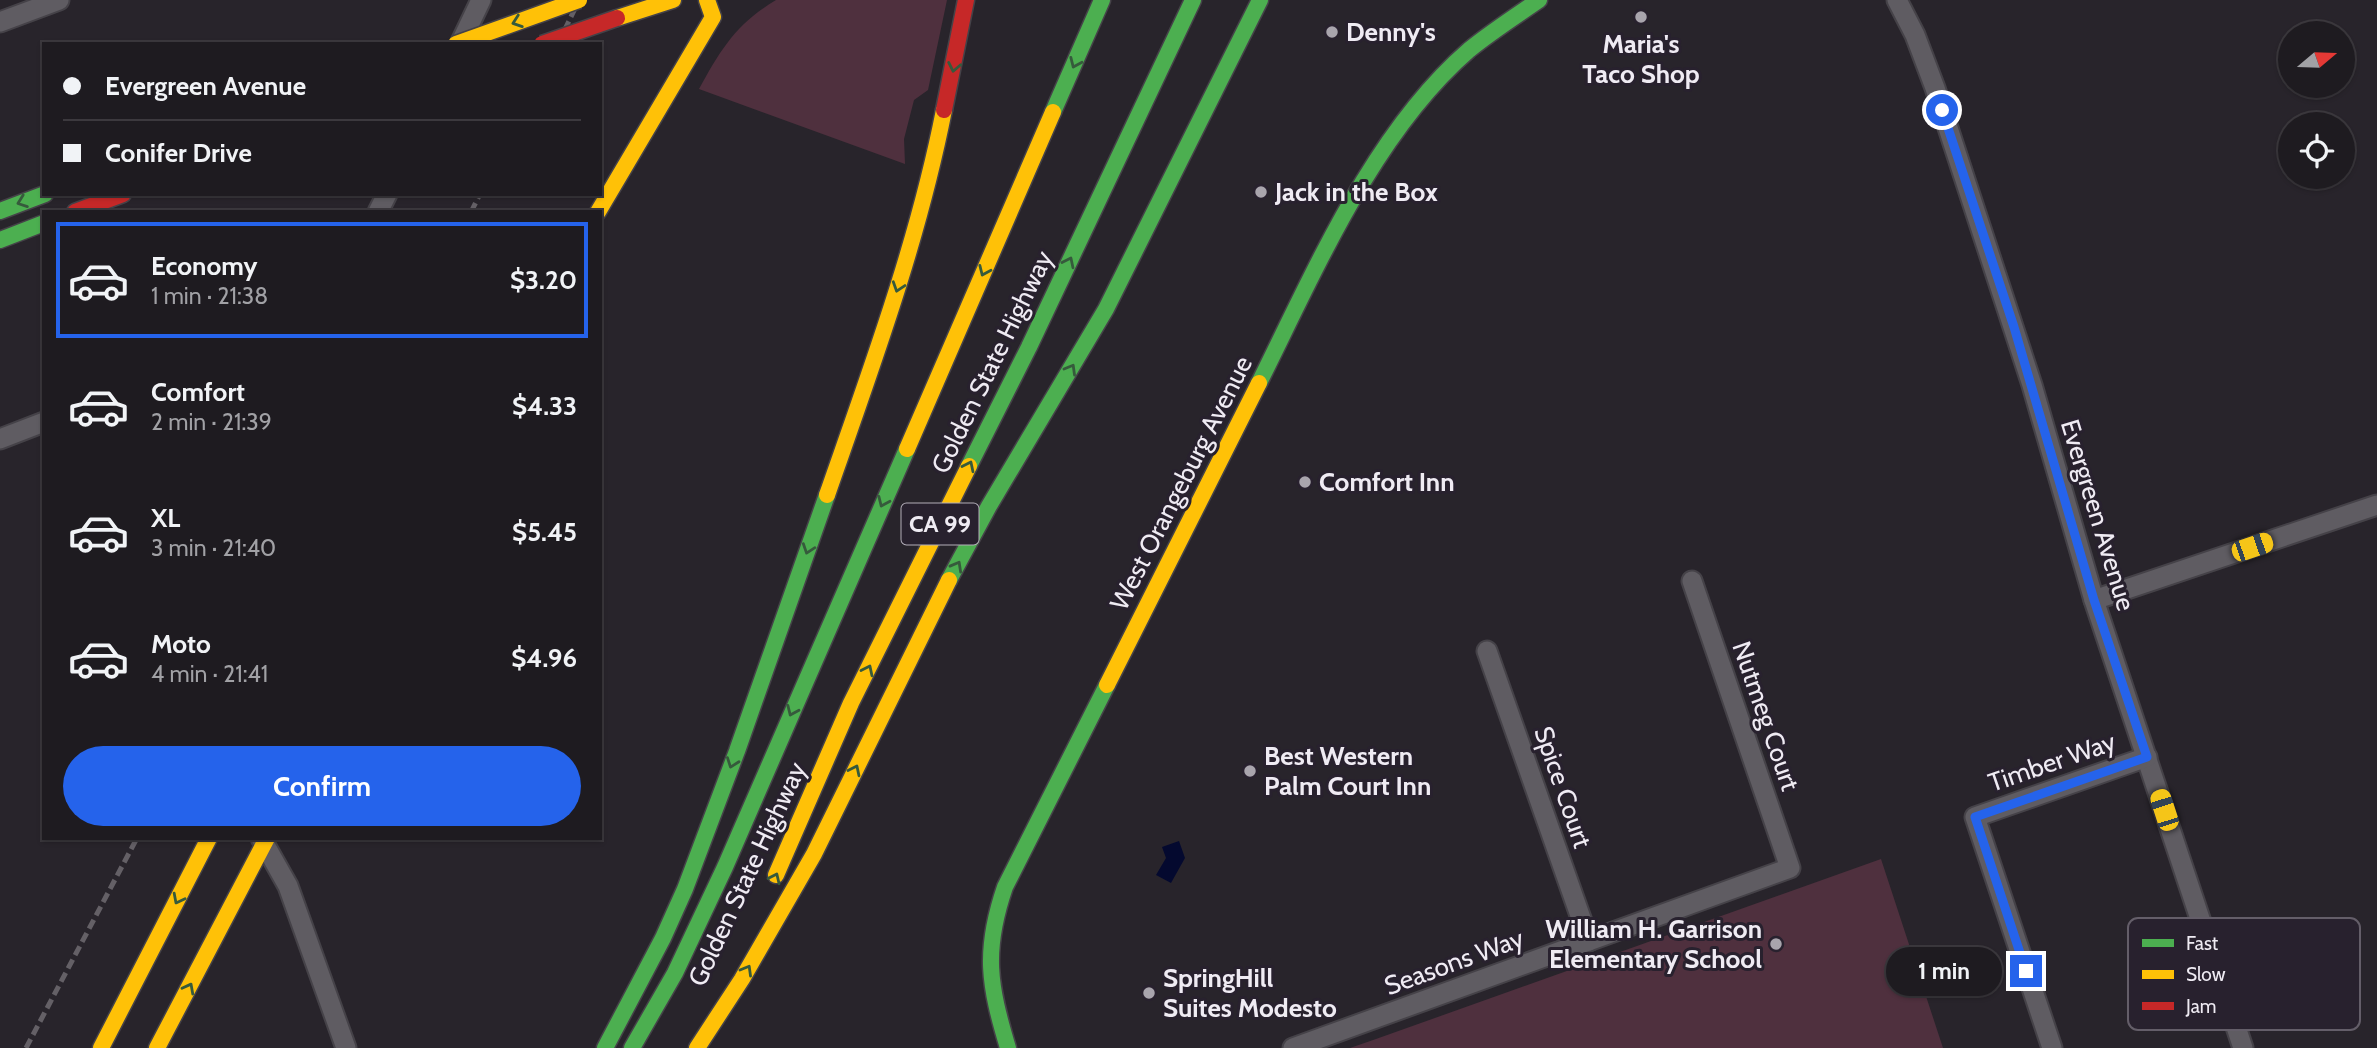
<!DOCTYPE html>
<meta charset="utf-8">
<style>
body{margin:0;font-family:Cabin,sans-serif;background:#2b282d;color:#f1f3f6;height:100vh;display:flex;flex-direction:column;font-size:26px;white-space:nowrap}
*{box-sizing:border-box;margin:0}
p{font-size:23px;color:#a1a1a5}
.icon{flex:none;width:38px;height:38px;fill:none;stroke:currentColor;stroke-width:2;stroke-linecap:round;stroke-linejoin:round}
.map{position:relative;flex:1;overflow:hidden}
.details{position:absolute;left:42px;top:210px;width:560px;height:630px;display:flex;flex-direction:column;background:#1e1b20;border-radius:0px;box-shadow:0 2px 5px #0004,0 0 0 2px #3c393e}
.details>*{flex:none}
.hud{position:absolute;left:42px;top:42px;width:560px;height:154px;border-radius:0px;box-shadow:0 2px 5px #0004,0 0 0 2px #3c393e;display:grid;align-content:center;height:154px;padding:0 21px;background:#1e1b20}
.needle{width:46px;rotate:71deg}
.buttons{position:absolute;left:2278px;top:21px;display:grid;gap:14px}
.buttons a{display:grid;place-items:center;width:77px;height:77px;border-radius:50%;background:#1e1b20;box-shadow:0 2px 5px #0004,0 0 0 2px #3c393e;font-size:35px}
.end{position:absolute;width:32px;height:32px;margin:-16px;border:9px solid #2563eb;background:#fff;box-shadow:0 0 0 4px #fff}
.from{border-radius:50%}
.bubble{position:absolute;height:49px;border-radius:24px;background:#1e1b20;box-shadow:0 2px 5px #0004,0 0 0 2px #3c393e;font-size:23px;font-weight:700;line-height:49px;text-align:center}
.car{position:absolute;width:21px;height:42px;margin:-21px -10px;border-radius:9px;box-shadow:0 0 5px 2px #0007;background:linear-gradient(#f5c518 24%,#345 0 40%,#f5c518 0 76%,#345 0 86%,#f5c518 0)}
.hud b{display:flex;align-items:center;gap:24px;height:66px;font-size:26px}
.hud b+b{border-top:2px solid #3c393e}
.hud i{width:18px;height:18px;background:#f1f3f6}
ul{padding:12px 0 0;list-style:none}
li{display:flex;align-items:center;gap:21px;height:116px;margin:0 14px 10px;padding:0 7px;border:4px solid transparent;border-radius:0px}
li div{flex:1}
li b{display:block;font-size:26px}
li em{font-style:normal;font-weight:700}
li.current{border-color:#2563eb}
li>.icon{width:63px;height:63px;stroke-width:1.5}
.primary-button{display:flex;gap:14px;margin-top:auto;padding:14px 21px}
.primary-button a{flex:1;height:80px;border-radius:42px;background:#2563eb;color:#fff;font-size:28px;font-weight:700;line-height:80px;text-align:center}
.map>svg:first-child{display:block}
.green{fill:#4f303e}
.water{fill:#04092f}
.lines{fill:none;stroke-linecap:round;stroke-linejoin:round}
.street-casing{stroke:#454248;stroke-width:23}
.fast-casing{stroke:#454248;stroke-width:19}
.slow-casing{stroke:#454248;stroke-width:19}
.jam-casing{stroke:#454248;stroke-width:19}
.street{stroke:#5f5c62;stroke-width:19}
.fast{stroke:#4caf50;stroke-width:16}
.slow{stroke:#ffc107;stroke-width:16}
.jam{stroke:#c62828;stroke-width:16}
.rail{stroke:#646066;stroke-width:5;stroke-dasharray:10 5;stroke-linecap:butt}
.slow-bridge-casing{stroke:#454248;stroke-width:19;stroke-linecap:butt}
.jam-bridge-casing{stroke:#454248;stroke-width:19;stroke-linecap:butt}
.slow-bridge{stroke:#ffc107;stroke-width:16}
.jam-bridge{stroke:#c62828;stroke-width:16}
.oneway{stroke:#365a3c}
.route{stroke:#2563eb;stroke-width:9}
.poi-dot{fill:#a9a5ad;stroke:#28212e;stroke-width:2.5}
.labels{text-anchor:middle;stroke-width:6;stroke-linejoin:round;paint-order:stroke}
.shield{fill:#28212e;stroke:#b3aeb8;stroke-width:2}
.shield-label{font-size:24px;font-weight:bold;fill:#efebf3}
.poi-label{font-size:26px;font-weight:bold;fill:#efebf3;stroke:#28212e;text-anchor:start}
.street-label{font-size:26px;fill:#efebf3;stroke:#28212e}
.key{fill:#28212e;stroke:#645e69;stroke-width:2}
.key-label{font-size:19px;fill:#efebf3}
</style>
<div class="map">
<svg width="2377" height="1048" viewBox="0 0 2377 1048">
<rect width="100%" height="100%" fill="#28242b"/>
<g class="green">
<path d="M776,0H947L928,90L914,100L904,139L905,164L699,89C721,49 736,24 776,0Z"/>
<path d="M1881,859L1943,1048H1350L1376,1039Z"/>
</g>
<path class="water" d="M1179,841L1185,858L1171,883L1156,875L1166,858L1162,847Z"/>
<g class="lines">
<defs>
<g id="street">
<path d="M1897,0L1915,35L1935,88L2032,385L2094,600L2243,1048"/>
<path d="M0,22L59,0"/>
<path d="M460,44L481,0"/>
<path d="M378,212L387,194"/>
<path d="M0,439L44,422"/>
<path d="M2094,600L2377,505"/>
<path d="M1487,651L1589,941"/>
<path d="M261,838L288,886L346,1048"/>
<path d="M1293,1048L1790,868L1692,581"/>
<path d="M2052,1048L1975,817L2147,757"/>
</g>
<g id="fast">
<path d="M1053,112L1102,0"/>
<path d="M0,211L45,194"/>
<path d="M0,240L44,223"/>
<path d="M1259,383C1315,271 1373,133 1469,50C1491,32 1516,16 1539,0"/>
<path d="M969,466L1029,347L1193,0"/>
<path d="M949,580L989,506L1106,309L1260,0"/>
<path d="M605,1048L663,938L685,889L737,751L827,495"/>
<path d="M632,1048L675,973L725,867L907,449"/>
<path d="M1008,1048C989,985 983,951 1005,887L1107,685"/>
</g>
<g id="slow">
<path d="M617,18L673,0"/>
<path d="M598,212L713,17L707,0"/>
<path d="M907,449L1053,112"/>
<path d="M827,495C871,369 918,242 944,110"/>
<path d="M1107,685L1259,383"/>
<path d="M776,875L851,703L969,466"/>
<path d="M101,1048L209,838"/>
<path d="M157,1048L267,838"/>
<path d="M697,1048L742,979L814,854L949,580"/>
</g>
<g id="jam">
<path d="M944,110L966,0"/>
<path d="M75,212L123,194"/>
</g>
</defs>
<use href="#street" class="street-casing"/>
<use href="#fast" class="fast-casing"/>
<use href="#slow" class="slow-casing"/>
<use href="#jam" class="jam-casing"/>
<use href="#street" class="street"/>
<use href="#fast" class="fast"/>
<use href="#slow" class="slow"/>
<use href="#jam" class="jam"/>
<g class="rail">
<path d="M558,44L579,0"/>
<path d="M471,212L480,194"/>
<path d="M26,1048L137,838"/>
</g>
<defs>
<path id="slow-bridge" d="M456,44L579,0"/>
<path id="jam-bridge" d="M542,44L617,18"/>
</defs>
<use href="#slow-bridge" class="slow-bridge-casing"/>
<use href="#jam-bridge" class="jam-bridge-casing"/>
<use href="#slow-bridge" class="slow-bridge"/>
<use href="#jam-bridge" class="jam-bridge"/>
</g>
<defs><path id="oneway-chevron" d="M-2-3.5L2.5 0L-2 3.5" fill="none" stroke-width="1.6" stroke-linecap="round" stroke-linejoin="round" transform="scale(1.75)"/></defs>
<g class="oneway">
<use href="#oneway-chevron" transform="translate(517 22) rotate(161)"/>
<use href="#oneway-chevron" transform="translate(1075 63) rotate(114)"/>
<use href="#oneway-chevron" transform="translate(954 67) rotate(101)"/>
<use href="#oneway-chevron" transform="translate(22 202) rotate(160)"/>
<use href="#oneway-chevron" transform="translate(1069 262) rotate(-64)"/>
<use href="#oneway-chevron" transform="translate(984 271) rotate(114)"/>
<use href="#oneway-chevron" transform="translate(898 287) rotate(108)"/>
<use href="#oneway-chevron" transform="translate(1071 369) rotate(-60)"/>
<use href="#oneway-chevron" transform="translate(969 466) rotate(-64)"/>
<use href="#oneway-chevron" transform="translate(883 502) rotate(114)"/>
<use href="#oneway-chevron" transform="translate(808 549) rotate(109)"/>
<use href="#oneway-chevron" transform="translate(957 566) rotate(-61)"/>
<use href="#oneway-chevron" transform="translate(868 670) rotate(-64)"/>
<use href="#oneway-chevron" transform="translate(792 711) rotate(114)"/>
<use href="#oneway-chevron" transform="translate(732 763) rotate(110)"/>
<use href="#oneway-chevron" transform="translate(855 770) rotate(-64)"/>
<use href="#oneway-chevron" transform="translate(775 878) rotate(-65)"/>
<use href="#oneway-chevron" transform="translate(178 899) rotate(117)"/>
<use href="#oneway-chevron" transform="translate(747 970) rotate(-60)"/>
<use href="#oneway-chevron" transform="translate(189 988) rotate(-62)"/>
</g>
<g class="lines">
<path class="route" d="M1942,110L2014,327L2094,600L2147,757L1975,817L2026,971"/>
</g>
<g class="poi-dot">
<circle cx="1641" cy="17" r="7"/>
<circle cx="1332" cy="32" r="7"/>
<circle cx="1261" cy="192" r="7"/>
<circle cx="1305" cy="482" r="7"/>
<circle cx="1250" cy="771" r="7"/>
<circle cx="1776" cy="944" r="7"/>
<circle cx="1149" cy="993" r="7"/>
</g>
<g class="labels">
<rect class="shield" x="901.5" y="503.5" width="77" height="41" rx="5"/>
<g class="shield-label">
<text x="940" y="532">CA 99</text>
</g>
<g class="poi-label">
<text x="1346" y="41">Denny's</text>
<text x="1641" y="53" text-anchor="middle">Maria's<tspan x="1641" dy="30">Taco Shop</tspan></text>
<text x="1275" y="201">Jack in the Box</text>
<text x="1319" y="491">Comfort Inn</text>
<text x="1264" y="765">Best Western<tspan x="1264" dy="30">Palm Court Inn</tspan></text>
<text x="1762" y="938" text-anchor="end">William H. Garrison<tspan x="1762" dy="30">Elementary School</tspan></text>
<text x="1163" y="987">SpringHill<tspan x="1163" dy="30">Suites Modesto</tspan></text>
</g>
<g class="street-label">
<text transform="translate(992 362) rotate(-64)" y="9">Golden State Highway</text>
<text transform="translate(1181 483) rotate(-63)" y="9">West Orangeburg Avenue</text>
<text transform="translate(2098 515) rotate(73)" y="9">Evergreen Avenue</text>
<text transform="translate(1766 716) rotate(71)" y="9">Nutmeg Court</text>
<text transform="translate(2052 762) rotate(-19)" y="9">Timber Way</text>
<text transform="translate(1563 787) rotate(71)" y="9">Spice Court</text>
<text transform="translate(747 874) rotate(-65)" y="9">Golden State Highway</text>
<text transform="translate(1454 962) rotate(-20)" y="9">Seasons Way</text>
</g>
</g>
<rect x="2128" y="918" width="232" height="112" rx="10" class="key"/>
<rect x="2142" y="939" width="32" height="8" fill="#4caf50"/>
<rect x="2142" y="970" width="32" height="9" fill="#ffc107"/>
<rect x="2142" y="1002" width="32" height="8" fill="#c62828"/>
<g class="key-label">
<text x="2186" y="950">Fast</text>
<text x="2186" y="981">Slow</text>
<text x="2186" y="1013">Jam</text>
</g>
</svg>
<div class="buttons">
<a><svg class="needle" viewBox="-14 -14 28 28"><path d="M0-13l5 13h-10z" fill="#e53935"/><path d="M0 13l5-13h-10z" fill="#a1a1a5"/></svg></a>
<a><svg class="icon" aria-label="locate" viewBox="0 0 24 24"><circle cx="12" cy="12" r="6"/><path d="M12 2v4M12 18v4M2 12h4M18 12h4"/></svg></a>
</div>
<i class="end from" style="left:1942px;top:110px"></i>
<i class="end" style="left:2026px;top:971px"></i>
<div class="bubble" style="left:1886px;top:947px;width:116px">1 min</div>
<i class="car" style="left:2252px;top:547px;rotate:71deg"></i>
<i class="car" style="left:2164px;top:810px;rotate:342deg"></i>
<div class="hud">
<b><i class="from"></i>Evergreen Avenue</b>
<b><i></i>Conifer Drive</b>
</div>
<section class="details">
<ul>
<li class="current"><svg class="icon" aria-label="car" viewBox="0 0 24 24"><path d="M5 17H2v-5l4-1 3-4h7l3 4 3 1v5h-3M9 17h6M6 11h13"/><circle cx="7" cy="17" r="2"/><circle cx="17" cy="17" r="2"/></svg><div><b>Economy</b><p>1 min · 21:38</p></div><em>$3.20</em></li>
<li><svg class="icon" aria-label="car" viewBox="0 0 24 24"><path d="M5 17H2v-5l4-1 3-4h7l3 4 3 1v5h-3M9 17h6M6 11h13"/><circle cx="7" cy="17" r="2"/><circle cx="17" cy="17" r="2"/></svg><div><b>Comfort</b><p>2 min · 21:39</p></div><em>$4.33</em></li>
<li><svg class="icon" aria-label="car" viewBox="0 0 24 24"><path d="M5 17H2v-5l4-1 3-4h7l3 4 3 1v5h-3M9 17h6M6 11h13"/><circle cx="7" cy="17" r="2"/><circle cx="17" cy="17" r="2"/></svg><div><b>XL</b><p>3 min · 21:40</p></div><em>$5.45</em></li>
<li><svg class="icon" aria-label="car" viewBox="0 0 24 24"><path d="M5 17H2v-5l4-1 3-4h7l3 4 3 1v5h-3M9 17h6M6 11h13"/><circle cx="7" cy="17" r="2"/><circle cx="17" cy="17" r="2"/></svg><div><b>Moto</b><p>4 min · 21:41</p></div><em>$4.96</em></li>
</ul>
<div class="primary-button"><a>Confirm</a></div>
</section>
</div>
